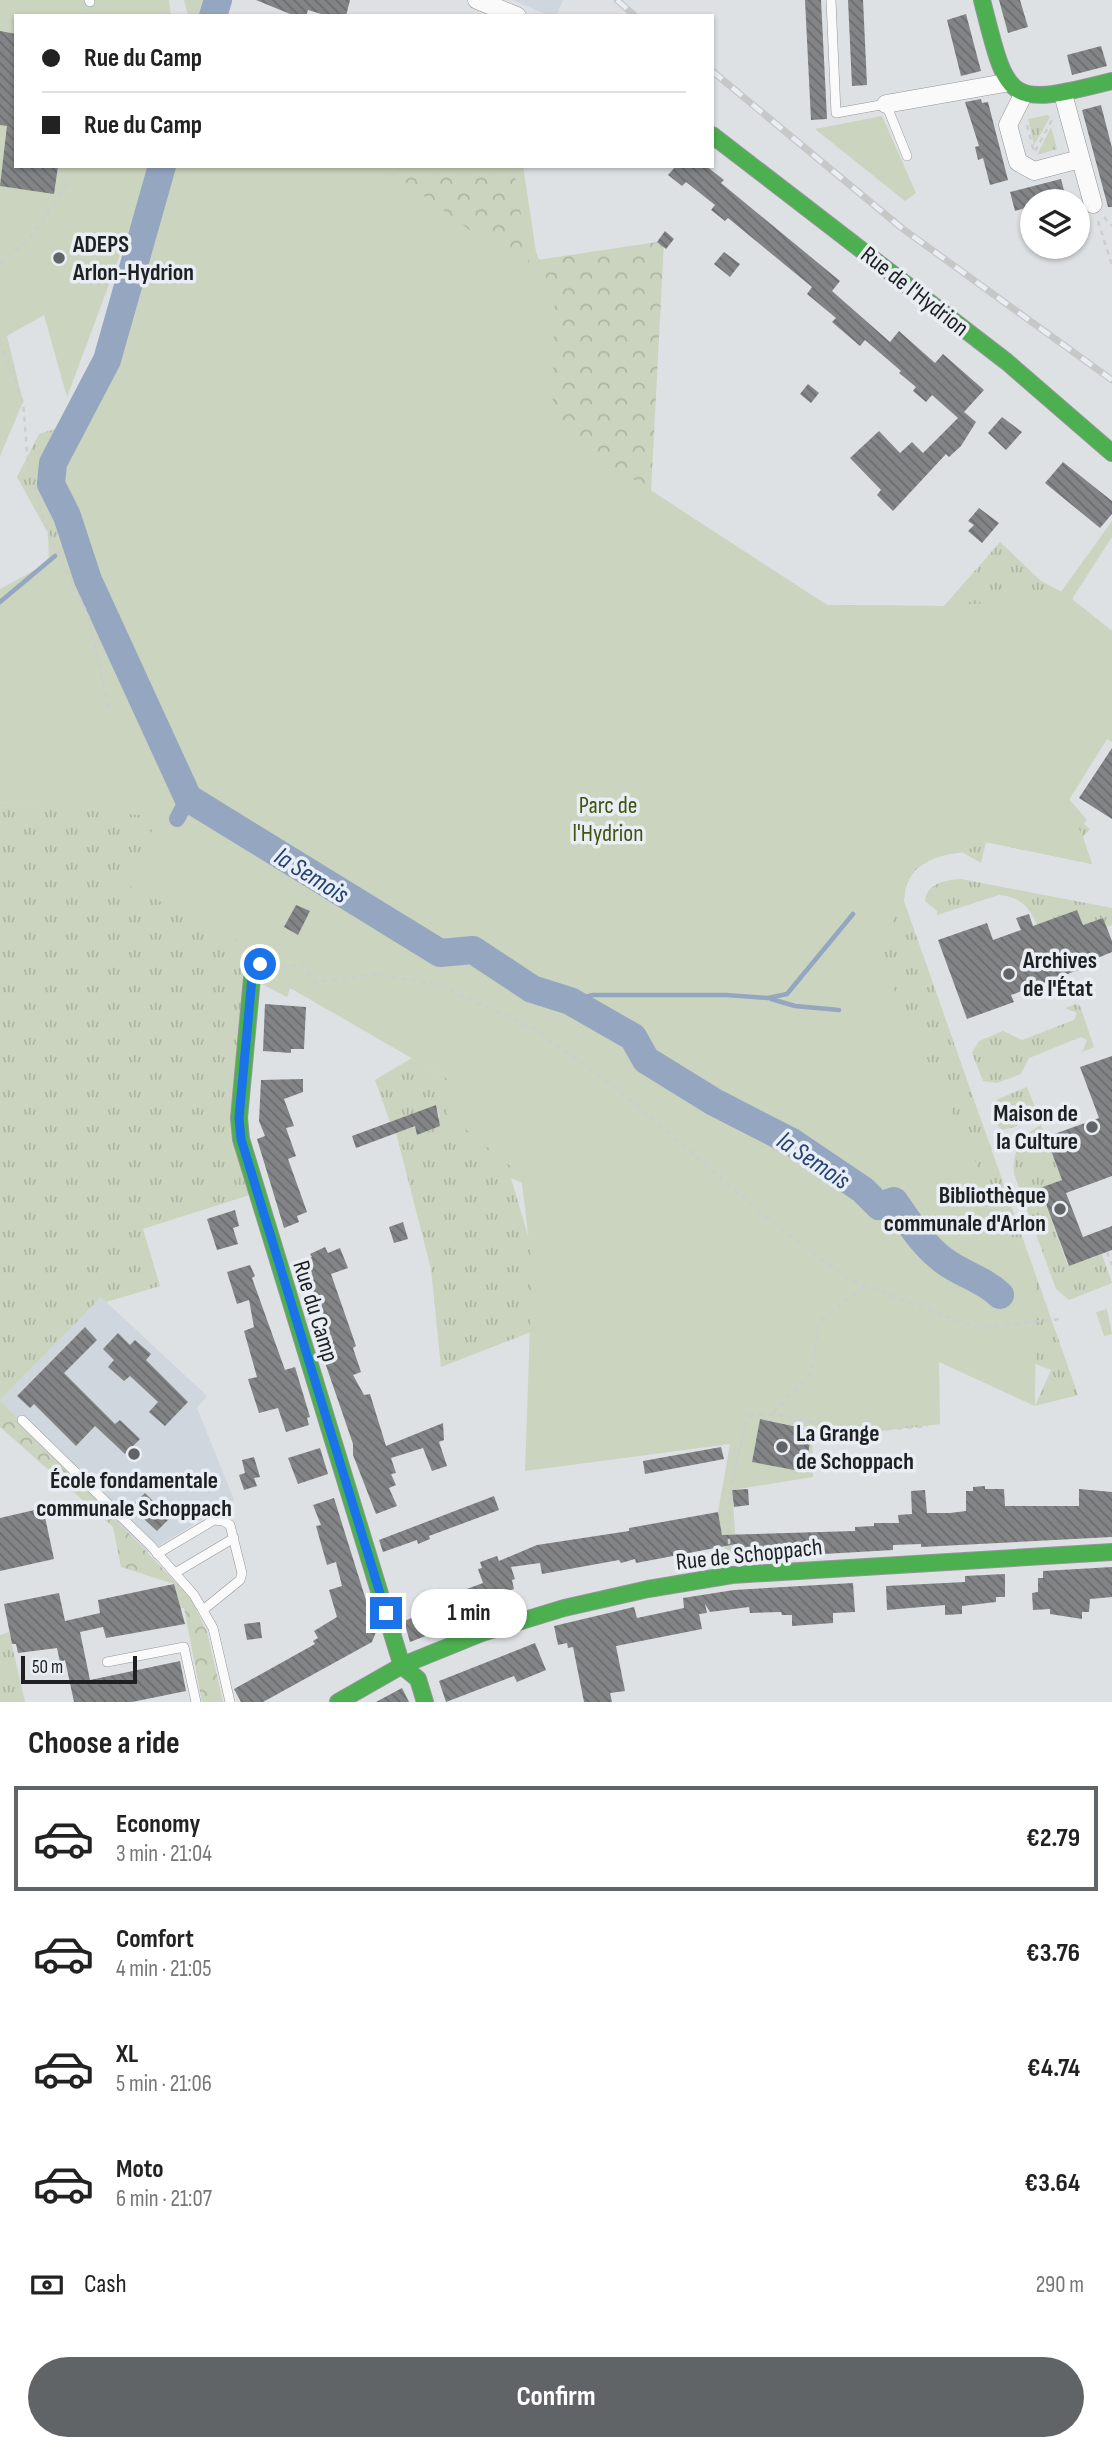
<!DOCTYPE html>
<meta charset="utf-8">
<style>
body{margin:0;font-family:"Sofia Sans Condensed",sans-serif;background:#f2f2f2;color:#222;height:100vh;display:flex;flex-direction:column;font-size:26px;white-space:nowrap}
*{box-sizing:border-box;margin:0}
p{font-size:23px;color:#767676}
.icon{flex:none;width:38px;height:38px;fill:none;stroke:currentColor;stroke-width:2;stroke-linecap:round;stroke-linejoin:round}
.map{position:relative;height:1702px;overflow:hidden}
.sheet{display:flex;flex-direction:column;background:#fff;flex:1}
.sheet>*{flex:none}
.top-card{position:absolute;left:14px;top:14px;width:700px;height:154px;border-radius:0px;box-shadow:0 2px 5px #0004;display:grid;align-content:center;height:154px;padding:0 28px;background:#fff}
.fabs{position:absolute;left:1020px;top:189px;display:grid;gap:14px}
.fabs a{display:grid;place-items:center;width:70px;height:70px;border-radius:50%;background:#fff;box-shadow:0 2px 5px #0004;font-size:35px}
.scale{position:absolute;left:21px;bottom:18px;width:116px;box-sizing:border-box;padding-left:7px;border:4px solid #1e2022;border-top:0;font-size:19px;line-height:24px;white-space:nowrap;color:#1e2022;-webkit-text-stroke:5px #e8eef4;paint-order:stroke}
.end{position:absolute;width:32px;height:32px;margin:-16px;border:9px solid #1a73e8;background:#fff;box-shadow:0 0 0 4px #fff}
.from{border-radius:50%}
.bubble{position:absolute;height:49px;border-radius:24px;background:#fff;box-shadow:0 2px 5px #0004;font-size:23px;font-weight:700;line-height:49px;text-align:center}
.top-card b{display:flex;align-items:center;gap:24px;height:66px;font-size:26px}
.top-card b+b{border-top:2px solid #e0e0e0}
.top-card i{width:18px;height:18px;background:#222}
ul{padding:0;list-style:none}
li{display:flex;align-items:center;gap:21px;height:105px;margin:0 14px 10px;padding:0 14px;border:4px solid transparent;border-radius:0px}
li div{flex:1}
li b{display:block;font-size:26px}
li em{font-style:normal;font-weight:700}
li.selected{border-color:#616466}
li>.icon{width:63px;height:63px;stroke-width:1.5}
h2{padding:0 28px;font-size:32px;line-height:84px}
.pay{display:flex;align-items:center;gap:18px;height:77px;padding:0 28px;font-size:26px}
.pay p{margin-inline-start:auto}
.button{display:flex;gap:14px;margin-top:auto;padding:14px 28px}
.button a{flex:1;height:80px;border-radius:42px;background:#616466;color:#fff;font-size:28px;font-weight:700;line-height:80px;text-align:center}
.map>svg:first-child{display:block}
.built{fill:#cfd6dd}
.grass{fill:url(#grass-tufts)}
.forest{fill:url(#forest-crowns)}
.green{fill:#cad4be}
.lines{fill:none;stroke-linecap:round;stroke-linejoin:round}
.stream{stroke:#95a6c1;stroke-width:4.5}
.canal{stroke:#95a6c1;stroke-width:16}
.river{stroke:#95a6c1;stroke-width:28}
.building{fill:url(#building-back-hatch)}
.lane-casing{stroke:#949698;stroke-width:10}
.street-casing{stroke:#949698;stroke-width:19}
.fast-casing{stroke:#949698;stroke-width:18}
.path{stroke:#cccdce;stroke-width:2.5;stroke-dasharray:5 5;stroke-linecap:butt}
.lane{stroke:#fafafb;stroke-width:9}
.street{stroke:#fafafb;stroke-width:18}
.fast{stroke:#4caf50;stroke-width:16}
.rail-casing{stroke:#c6c8c8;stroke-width:7}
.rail{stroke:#e8eef4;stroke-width:4.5;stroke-dasharray:13;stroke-linecap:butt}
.route{stroke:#1a73e8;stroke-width:9}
.poi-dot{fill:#616466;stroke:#e8eef4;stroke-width:2.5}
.labels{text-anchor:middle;stroke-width:7;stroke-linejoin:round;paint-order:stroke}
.poi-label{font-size:24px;font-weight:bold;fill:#1e2022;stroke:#e8eef4;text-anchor:start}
.street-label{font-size:24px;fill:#1e2022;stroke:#e8eef4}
.park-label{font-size:24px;fill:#415311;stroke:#e8eef4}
.water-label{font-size:26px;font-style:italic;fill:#254273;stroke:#e8eef4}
</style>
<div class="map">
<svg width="1112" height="1702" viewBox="0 0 1112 1702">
<defs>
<pattern id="grass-tufts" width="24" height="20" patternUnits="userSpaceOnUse" patternTransform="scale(1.75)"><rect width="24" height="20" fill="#cad4be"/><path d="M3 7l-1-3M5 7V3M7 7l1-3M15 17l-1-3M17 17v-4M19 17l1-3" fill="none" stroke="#adb6a3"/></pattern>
<pattern id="forest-crowns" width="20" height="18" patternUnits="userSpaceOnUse" patternTransform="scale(1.75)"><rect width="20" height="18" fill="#cad4be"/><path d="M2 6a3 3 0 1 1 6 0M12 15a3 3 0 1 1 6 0" fill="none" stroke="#adb6a3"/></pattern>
<pattern id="building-back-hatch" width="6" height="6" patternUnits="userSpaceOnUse" patternTransform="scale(1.75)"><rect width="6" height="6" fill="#828486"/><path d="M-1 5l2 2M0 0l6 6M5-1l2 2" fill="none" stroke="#6a6c6d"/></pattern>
</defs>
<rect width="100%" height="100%" fill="#dee1e3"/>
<g class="built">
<path d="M513,0H563L556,16H550Z"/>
<path d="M101,1297L207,1396L197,1408L234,1500L147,1553L0,1400Z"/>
</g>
<g class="grass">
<path d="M1047,115L1050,117L1034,145L1028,119Z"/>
<path d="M1051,127L1057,149L1037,155Z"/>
<path d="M346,347L789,581L827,605L944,606L1000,542L1041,581L1062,592L1112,631V742L1107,739L1069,799L1087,820L1084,824L1090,829L1083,837L1092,864L986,842L981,863L962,852C931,857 906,865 904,901L1078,1395L1035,1406L1051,1370L912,1315L940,1424L824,1438L813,1426L771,1265L291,986L287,997L252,979L239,1118L256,1193L143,1229L160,1286L106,1302L101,1297L0,1400V802L57,807L48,533L17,477L39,434L65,426L107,360Z"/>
<path d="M961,879L1112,908V925L1107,927L1103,918L1083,925L1077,910L1037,925C1029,906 1020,897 999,895L937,915V911L925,901C927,883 945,880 961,879Z"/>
<path d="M1076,1004L1080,1006L1094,1047L1082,1052L1087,1040L1081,1037L1029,1058L1021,1074L997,1083L983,1081L972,1053L979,1041L1003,1031L1022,1040L1074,1020L1077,1013L1065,1008Z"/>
<path d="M412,1058L448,1079L545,1193L511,1178L554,1323L441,1367L431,1269L396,1133L415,1126L418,1135L440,1126L437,1119L440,1117L436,1106L390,1122L375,1080Z"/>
<path d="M1027,1087L1036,1110L1015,1127L1002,1130L995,1123L993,1106L998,1099Z"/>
<path d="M1041,1125L1062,1180L1040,1189L1068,1266L1102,1254L1112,1283L1069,1300L1056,1289L1014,1174C1012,1152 1021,1135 1041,1125Z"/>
<path d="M1107,1309L1112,1334L1104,1336L1096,1312Z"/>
<path d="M9,1632L25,1702H0V1635Z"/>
</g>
<g class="forest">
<path d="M347,166H522L537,260L664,241L651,492L739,548L346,347Z"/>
<path d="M0,1400L190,1597L207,1632L223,1702H202L184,1608H179L174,1584L121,1567L113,1527L0,1427Z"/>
</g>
<g class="green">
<path d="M0,0H169L171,16H16V166H148L140,201L67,397L44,315L7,336L23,402L0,456Z"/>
<path d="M184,0H204L206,13L188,16Z"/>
<path d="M882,116L916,193L905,201L815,129Z"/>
<path d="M158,166H384L531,276L513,166H523L536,252L555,301L552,426L827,605L944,606L1004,602L1061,592L1112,521V537L1072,599L1112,631V742L1107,739L1069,800L1092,864L986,842L962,852L933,857L912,871L905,887L904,901L876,951L1036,1289L1035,1406L939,1362L940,1424L812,1432L811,1429L760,1419L752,1462L805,1472L812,1432L813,1477L732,1490L737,1559L727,1560L718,1512L730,1444L525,1471L532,1268L521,1175L446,1113L448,1079L264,973L251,960L245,944L122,882L160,817L0,802V589L68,552L44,477L92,379Z"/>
</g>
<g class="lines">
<g class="stream">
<path d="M65,547L74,539"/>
<path d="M0,602L55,556"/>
<path d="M771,999L795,1006L839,1010"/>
<path d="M570,1001L593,995H726L768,998L787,994L853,914"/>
</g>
<path class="canal" d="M177,819L188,798"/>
<g class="river">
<path d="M213,16L218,0"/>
<path d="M162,166L107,360L53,463L51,484L67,516L88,580L188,798L440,953L473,950L532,989L570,1001L633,1037L646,1060L714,1102L792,1142L863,1190L879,1206L894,1201C909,1222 922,1244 943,1260C961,1274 982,1278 1000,1295"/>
</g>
</g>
<g class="building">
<path d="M256,0H350L346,16H328L308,10L306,16H295Z"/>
<path d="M805,0H821L827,119L811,120Z"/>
<path d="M848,0H863L867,85L852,86Z"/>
<path d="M999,0H1020L1028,27L1008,33Z"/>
<path d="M966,14L981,71L961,76L947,20Z"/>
<path d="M0,31L16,34V166H58L54,194L0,186L7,126L0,125Z"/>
<path d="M1101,46L1107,66L1072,75L1067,55Z"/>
<path d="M981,99L982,103L988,102L1008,180L990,185L983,158L978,160L975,147L979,146L965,102Z"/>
<path d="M1101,105L1112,148V207H1108L1082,110Z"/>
<path d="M676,166H706L724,180L721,183L840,281L832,291L890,342L899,331L935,363L943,354L984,390L964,412L976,422L961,446L949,457L946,454L893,511L877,495L881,490L850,458L879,431L900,453L912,442L923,453L958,418L932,395L926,402L913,391L916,387L899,373L901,371L865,340L860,346L832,322L836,318L807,294L812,287L728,218L725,221L711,210L715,205L686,182L682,186L668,175Z"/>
<path d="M1061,179L1066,198L1032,201V206L1015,211L1010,192Z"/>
<path d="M665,231L674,239L666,249L657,242Z"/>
<path d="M724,252L740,264L730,277L714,264Z"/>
<path d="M808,384L819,393L811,403L800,394Z"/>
<path d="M1002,417L1022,432L1006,450L988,433Z"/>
<path d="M1063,462L1112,501V514L1100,528L1045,483Z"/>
<path d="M979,508L999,523L982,543L968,531L974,525L968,521Z"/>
<path d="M1112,748V819L1079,798Z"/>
<path d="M296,905L310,911L298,935L284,927Z"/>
<path d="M1077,910L1083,925L1103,918L1112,941V952L1095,959L1097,963L1011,995L1014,1002L967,1019L938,940L987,923L993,940L1021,930L1016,918L1029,914L1033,926Z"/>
<path d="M265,1004L306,1007L304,1049H291V1053L263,1051Z"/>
<path d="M1112,1056V1176L1066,1193L1083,1237L1112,1226V1250L1069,1266L1040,1188L1062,1180L1046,1137L1099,1118L1080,1067Z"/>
<path d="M303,1079V1092L284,1099L294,1126L286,1128L296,1156L288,1159L307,1212L297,1216L299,1222L284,1228L257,1139L265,1136L259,1121L261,1080Z"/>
<path d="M436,1105L440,1126L417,1135L415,1126L356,1148L352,1136Z"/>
<path d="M235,1210L239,1226L233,1228L238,1244L217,1250L207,1219Z"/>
<path d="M403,1222L408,1239L394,1243L389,1227Z"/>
<path d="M325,1247L328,1253L340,1248L348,1268L331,1274L356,1346L353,1348L361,1372L353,1375L364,1395L370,1394L386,1446L443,1423L444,1440L439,1442L447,1466L432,1471L423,1448L391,1458L396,1473L391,1474L396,1485L389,1488L397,1506L376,1514L353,1455V1444L319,1345L325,1343L295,1264L312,1257L310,1254Z"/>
<path d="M250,1265L255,1276L252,1278L285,1370L295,1367L310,1417L307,1418L309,1425L286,1432L278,1408L259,1413L248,1379L257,1377L244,1331L254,1327L249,1300L237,1304L227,1272Z"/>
<path d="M85,1327L97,1340L64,1373L115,1424L120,1420L140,1439L125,1454L95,1426L76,1446L34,1404L30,1408L17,1396Z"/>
<path d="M118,1333L130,1345L135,1340L151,1354L146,1360L188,1402L165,1426L149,1412L158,1402L130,1376L124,1381L108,1367L114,1360L103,1349Z"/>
<path d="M760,1419L812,1430L805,1472L752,1462Z"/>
<path d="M721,1447L724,1459L645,1474L643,1461Z"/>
<path d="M320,1448L328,1474L298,1484L288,1458Z"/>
<path d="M254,1457L260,1477L254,1478L257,1486L244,1490L239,1475L245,1473L242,1460Z"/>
<path d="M985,1486V1489H1004L1005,1506H1079V1489L1112,1492V1537L921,1547V1544L893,1545V1550L737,1559L736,1544L636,1563L635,1559L621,1563L619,1560L542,1574L540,1563L511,1567L515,1579L512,1580L514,1589L485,1599L490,1611L410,1642L404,1621L417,1616L415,1611L421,1606L483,1583L478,1569L482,1568L480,1562L497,1556L499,1561L537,1545L629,1531V1528L718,1512L722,1535L855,1531V1527L874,1526V1523H899L898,1515L912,1514L911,1491L925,1490L927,1513H950L966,1511V1491H973V1487Z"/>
<path d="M748,1489L749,1505L734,1507L732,1490Z"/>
<path d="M145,1493L170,1518L157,1531L131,1507Z"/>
<path d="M494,1496L499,1510L429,1536L430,1539L418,1544L417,1540L383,1552L379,1540Z"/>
<path d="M334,1498L376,1632L372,1642L263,1702H241L234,1689L315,1644L313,1641L318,1638L314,1631L337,1617L329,1590L342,1586L336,1562L327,1565L316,1526L321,1525L313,1505Z"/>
<path d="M43,1508L54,1559L0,1571V1518Z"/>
<path d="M1112,1567V1597L1090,1599L1089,1612H1082V1619L1050,1614V1609L1033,1610L1032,1593L1038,1592V1578H1043V1571Z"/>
<path d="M1005,1574V1597H996V1602L962,1606V1614L945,1615V1605L887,1610L886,1586L965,1582V1576Z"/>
<path d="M853,1583L855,1612L833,1613V1623L792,1626V1615H782L781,1612L750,1613L749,1607L710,1612L705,1604L707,1613L699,1614L702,1629L616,1646L625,1691L610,1693L612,1702H584L573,1647L568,1648L567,1643L558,1645L554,1626L634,1607L637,1618L684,1608L683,1598L734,1590Z"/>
<path d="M174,1584L185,1624L106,1638L103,1627L80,1632L90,1680L180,1661L186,1691L132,1702H74L65,1660L60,1662L57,1648L18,1653L16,1644H12L4,1604L59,1593L65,1621L100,1613L98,1600Z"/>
<path d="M260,1622L262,1638L247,1640L244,1624Z"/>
<path d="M535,1643L546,1670L517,1682L514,1676L446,1702L439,1681Z"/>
<path d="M402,1688L409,1702H376Z"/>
</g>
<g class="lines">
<defs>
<g id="lane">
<path d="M89,0L90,2"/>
<path d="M831,0L836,113L886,104L907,156"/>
<path d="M22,1420L151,1546L194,1595L213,1628L230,1702"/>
<path d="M157,1554L214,1520L223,1521L230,1525L242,1573L240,1580L203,1610"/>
<path d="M175,1573L234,1538"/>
<path d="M107,1662L184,1647L196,1702"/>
</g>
<g id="street">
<path d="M477,0L517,16"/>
<path d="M1063,94L1093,204"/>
<path d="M1023,95L1008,125L1018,162L1034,171L1080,159"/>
<path d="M886,104L1005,83"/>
</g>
<g id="fast">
<path d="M982,0C1008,103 1006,108 1112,81"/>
<path d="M712,135L1007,362L1112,453"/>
<path d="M260,964L252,978L239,1118L241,1139L402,1666"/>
<path d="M402,1666L418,1679L425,1702"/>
<path d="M338,1702L403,1665L482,1633L564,1608L648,1589L732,1575L1112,1552"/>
</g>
</defs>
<use href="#lane" class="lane-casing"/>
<use href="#street" class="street-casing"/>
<use href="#fast" class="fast-casing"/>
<g class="path">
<path d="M1027,125L1034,152"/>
<path d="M1035,151L1052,120"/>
<path d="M1104,217L1112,226"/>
<path d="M1098,221L1112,265"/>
<path d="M0,264L28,240L69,182"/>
<path d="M0,341L23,402L28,464L48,533L88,615L109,711"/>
<path d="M281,966L303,965L315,982L377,974L439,985L531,1027L615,1087L772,1222L848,1279L978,1328L1060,1319"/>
<path d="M1107,1252L1112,1265"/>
<path d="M773,1413L811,1374L819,1322L864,1286"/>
<path d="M730,1554C725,1501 734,1466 749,1416C779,1409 805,1423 835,1426C866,1431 896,1429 928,1426"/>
</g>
<use href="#lane" class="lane"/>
<use href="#street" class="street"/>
<use href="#fast" class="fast"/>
<defs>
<g id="rail">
<path d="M617,0L635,16"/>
<path d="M712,71L903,229L1112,380"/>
</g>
</defs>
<use href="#rail" class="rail-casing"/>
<use href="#rail" class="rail"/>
</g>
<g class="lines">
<path class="route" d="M260,964L252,978L239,1118L241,1139L386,1613"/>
</g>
<g class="poi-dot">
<circle cx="59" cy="258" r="7"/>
<circle cx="1009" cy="974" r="7"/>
<circle cx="1092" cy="1127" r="7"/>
<circle cx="1060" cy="1209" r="7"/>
<circle cx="782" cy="1447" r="7"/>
<circle cx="134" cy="1454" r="7"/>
</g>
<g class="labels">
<g class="poi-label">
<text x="73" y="252">ADEPS<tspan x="73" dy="28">Arlon-Hydrion</tspan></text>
<text x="1023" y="968">Archives<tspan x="1023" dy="28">de l'État</tspan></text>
<text x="1078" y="1121" text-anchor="end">Maison de<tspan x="1078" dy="28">la Culture</tspan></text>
<text x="1046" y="1203" text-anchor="end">Bibliothèque<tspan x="1046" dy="28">communale d'Arlon</tspan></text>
<text x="796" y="1441">La Grange<tspan x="796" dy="28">de Schoppach</tspan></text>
<text x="134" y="1488" text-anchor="middle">École fondamentale<tspan x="134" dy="28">communale Schoppach</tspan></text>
</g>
<g class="street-label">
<text transform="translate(915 291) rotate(38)" y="8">Rue de l'Hydrion</text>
<text transform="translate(316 1311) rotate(73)" y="8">Rue du Camp</text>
<text transform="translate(749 1554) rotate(-6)" y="8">Rue de Schoppach</text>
</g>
<g class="park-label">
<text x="608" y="813">Parc de<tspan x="608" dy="28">l'Hydrion</tspan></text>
</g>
<g class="water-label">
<text transform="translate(312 875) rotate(32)" y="9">la Semois</text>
<text transform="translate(814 1160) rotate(34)" y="9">la Semois</text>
</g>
</g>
</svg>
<div class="fabs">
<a><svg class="icon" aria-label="layers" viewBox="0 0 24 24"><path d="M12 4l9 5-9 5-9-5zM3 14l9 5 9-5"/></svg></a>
</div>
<div class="scale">50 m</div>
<i class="end from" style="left:260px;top:964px"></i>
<i class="end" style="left:386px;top:1613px"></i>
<div class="bubble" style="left:411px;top:1589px;width:116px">1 min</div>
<div class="top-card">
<b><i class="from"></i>Rue du Camp</b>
<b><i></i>Rue du Camp</b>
</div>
</div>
<section class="sheet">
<h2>Choose a ride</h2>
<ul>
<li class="selected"><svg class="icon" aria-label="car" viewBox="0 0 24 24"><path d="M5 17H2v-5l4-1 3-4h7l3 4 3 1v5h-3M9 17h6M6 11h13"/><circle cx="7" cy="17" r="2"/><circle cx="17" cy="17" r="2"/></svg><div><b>Economy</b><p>3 min · 21:04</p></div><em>€2.79</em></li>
<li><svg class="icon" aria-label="car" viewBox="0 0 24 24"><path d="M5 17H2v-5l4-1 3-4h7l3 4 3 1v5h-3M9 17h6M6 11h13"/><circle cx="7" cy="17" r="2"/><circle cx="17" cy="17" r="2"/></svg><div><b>Comfort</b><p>4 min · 21:05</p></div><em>€3.76</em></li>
<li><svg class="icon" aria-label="car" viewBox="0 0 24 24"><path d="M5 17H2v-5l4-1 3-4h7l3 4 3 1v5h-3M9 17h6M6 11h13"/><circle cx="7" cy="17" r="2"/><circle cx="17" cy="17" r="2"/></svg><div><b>XL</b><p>5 min · 21:06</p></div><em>€4.74</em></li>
<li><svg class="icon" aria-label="car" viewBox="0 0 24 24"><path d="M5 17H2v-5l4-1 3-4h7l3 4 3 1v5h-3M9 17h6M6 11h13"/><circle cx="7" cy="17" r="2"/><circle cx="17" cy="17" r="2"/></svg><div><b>Moto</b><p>6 min · 21:07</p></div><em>€3.64</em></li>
</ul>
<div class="pay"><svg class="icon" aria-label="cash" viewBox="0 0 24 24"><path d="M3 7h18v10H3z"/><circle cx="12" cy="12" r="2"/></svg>Cash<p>290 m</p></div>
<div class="button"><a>Confirm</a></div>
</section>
